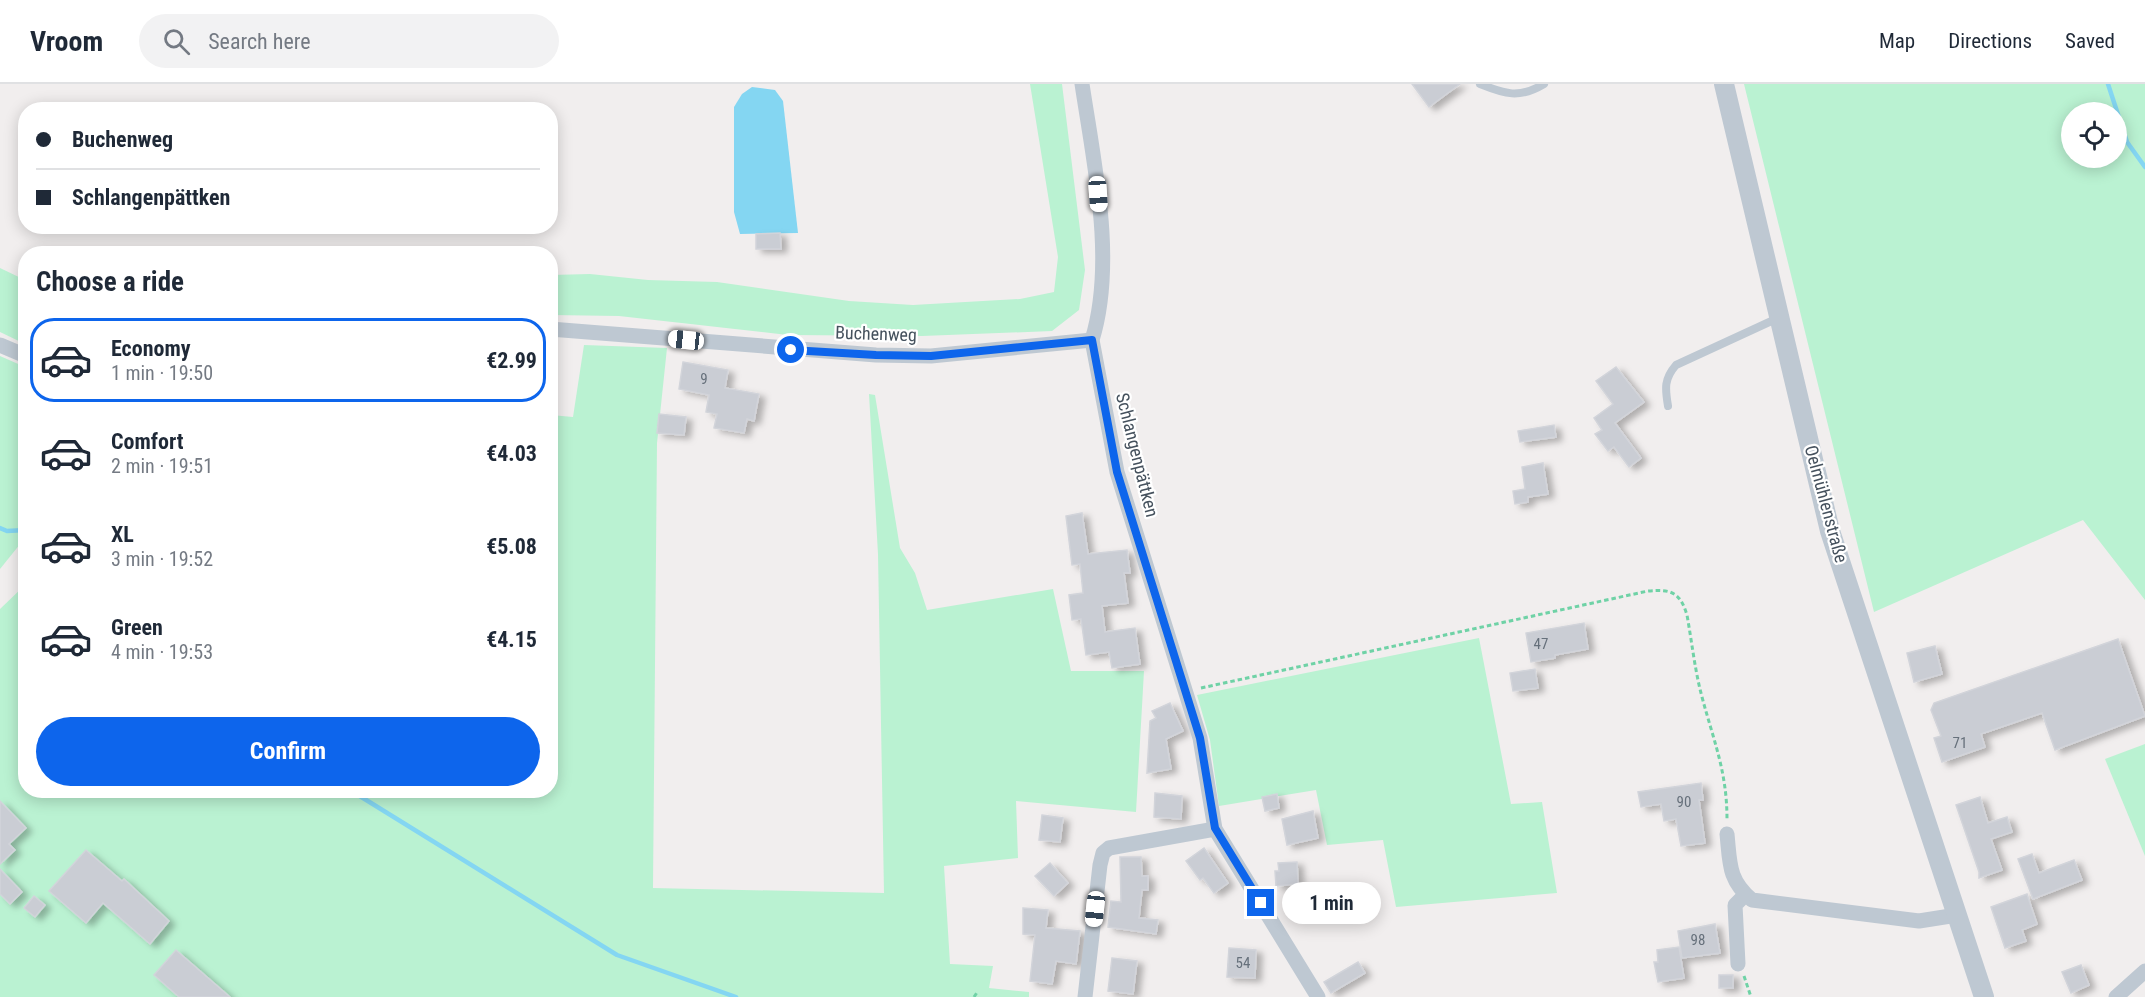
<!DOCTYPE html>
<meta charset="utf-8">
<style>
body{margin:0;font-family:"Roboto Condensed",sans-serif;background:#f2f2f3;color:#1f2937;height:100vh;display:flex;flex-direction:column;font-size:22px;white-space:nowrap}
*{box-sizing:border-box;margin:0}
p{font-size:20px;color:#747a83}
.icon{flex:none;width:33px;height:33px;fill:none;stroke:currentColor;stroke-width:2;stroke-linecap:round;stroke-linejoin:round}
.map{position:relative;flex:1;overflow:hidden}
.side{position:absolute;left:18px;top:162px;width:540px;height:552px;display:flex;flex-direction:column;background:#fff;border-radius:24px;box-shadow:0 3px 15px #0003}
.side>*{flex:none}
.hud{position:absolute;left:18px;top:18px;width:540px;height:132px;border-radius:24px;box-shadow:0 3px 15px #0003;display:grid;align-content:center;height:132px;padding:0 18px;background:#fff}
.tools{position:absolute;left:2061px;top:18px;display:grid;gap:12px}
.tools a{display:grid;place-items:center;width:66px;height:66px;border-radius:50%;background:#fff;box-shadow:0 3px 15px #0003;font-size:30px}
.end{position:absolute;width:27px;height:27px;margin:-14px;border:8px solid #0d65ec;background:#fff;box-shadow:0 0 0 3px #fff}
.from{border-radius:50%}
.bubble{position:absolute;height:42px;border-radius:21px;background:#fff;box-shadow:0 3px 15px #0003;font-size:20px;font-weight:700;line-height:42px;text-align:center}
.car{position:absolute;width:18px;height:36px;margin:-18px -9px;border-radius:8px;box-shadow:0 0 4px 2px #0007;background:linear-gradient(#fff 24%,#345 0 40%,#fff 0 76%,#345 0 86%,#fff 0)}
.hud b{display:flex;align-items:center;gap:21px;height:57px;font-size:22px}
.hud b+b{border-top:2px solid #e0e1e3}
.hud i{width:15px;height:15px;background:#1f2937}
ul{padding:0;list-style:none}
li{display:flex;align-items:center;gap:18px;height:84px;margin:0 12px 9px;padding:0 6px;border:3px solid transparent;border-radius:24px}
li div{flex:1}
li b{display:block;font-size:22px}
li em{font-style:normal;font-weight:700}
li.selected{border-color:#0d65ec}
li>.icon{width:54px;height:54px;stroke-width:1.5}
h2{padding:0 18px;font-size:27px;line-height:72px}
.cta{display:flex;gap:12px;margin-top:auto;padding:12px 18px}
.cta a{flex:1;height:69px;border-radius:36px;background:#0d65ec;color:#fff;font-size:24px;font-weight:700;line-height:69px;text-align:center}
header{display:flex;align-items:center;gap:36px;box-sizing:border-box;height:84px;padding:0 30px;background:#fff;border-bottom:2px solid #e0e1e3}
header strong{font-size:28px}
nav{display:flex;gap:33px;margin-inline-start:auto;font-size:21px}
.search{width:420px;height:54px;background:#f2f2f3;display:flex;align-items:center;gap:15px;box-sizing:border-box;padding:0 21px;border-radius:33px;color:#747a83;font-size:22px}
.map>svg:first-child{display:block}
.green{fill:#baf2d2;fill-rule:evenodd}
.water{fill:#84d6f2}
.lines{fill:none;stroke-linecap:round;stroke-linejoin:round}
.stream{stroke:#84d6f2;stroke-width:4.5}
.building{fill:#cacdd4;stroke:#d2d4da;stroke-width:1.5;filter:url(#shadow)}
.path{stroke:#6fd2a6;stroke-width:3;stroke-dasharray:4.5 3;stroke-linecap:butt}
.service{stroke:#bec8d2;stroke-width:8}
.minor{stroke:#bec8d2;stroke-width:15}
.tertiary{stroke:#bec8d2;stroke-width:20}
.route{stroke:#0d65ec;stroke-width:8}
.labels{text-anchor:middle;stroke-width:4.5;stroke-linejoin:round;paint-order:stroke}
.number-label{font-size:15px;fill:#66707b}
.street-label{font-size:18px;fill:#45515d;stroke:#fff}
</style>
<header>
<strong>Vroom</strong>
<div class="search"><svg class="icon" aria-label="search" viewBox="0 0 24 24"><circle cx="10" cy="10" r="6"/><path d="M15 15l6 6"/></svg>Search here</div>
<nav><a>Map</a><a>Directions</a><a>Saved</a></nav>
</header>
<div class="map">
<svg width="2145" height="913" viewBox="0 0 2145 913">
<defs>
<filter id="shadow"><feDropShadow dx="6" dy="3.5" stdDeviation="3" flood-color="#0004"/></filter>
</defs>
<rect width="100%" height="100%" fill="#f1eeee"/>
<g class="green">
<path d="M1030,0H1062L1085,186L1079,226L1052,247L922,252L788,251L619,232L551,231V191L590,190L648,196L717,198L849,217L913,221L1020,215L1054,208L1058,173Z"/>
<path d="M1744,0H2145V516L2083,436L1874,528ZM2072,28H2116V74H2072Z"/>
<path d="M0,184L25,196V260L0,248Z"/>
<path d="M584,261L667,264L657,359L653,804L884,809L878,470L869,310L875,311L900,464L915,489L927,526L1053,505L1071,587H1144L1136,728L1016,717L1018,774L944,782L950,880L993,882L989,904L1029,908V913H0V525L25,501L26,706H550L551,331L573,333Z"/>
<path d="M0,272L25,283V454L0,485Z"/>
<path d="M1479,554L1511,720L1542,718L1557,809L1396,823L1383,756L1327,761L1316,706L1219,722L1210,656L1197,611Z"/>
<path d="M2145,660V772L2105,675Z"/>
</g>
<path class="water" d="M752,3L775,6L783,17L798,149L740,150L734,128V23L742,10Z"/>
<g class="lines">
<g class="stream">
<path d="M2108,0L2127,58L2145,83"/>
<path d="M0,444L7,447L26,446"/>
<path d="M350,706L617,871L736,913"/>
</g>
</g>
<g class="building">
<path d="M1412,0H1460L1429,23Z"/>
<path d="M780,149L781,165H756V150Z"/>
<path d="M683,278L728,286L725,304L759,310L754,337L747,335L744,349L714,344L717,330L706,328L709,311L679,305Z"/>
<path d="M1616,283L1644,318L1615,339L1641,374L1629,383L1614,363L1608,367L1595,350L1602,346L1594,334L1613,320L1596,297Z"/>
<path d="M659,330L686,333L684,351L657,349Z"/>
<path d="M1554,341L1556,353L1520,358L1518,347Z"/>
<path d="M1543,379L1548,410L1528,413V418L1515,420L1513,407L1525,405L1522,383Z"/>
<path d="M1082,429L1088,470L1127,466L1130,489H1124L1128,519L1102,522L1105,548L1135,544L1140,580L1112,584L1109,568L1086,571L1081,535L1072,536L1069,511L1083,509L1080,480L1072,481L1066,432Z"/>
<path d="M1584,539L1588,565L1555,571V574L1531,578L1526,549Z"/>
<path d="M2118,555L2145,632L2055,666L2042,629L1981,650L1985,663L1942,678L1934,654L1941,652L1931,626L1934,619Z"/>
<path d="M1935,562L1942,590L1914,598L1907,569Z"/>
<path d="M1535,585L1538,604L1513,607L1510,589Z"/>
<path d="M1170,619L1183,647L1166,655L1171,685L1147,689L1150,637L1156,634L1152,627Z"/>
<path d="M1701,699L1703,716H1699L1705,759L1681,762L1676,735L1664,737L1661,720L1641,723L1638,708Z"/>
<path d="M1155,709L1182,712L1181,735L1154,733Z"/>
<path d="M1277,710L1279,724L1265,727L1262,713Z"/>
<path d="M1980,713L1988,739L2007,733L2012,748L1991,755L2002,786L1979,794V788L1956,721Z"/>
<path d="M0,717L26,744L9,760L15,766L0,780Z"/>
<path d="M1313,727L1318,754L1287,761L1282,735Z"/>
<path d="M1042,731L1063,734L1060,758L1039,756Z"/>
<path d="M1204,764L1228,799L1214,809L1203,794L1200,796L1186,777Z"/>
<path d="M86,766L122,797L124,795L169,837L150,860L103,819L86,839L49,807Z"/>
<path d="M2032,770L2039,789L2074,776L2082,796L2033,815L2018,775Z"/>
<path d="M1120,773H1141L1142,792H1148V806H1142L1139,834L1158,836L1156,850L1108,843L1111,817L1121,818Z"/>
<path d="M1297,778L1298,800L1276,802L1275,787H1279L1278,779Z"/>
<path d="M1050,779L1068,799L1054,812L1035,792Z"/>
<path d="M0,785L22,808L10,820L0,810Z"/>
<path d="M2027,810L2037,840L2022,846L2026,857L2005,864L1991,823Z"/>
<path d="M34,812L45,821L35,833L24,824Z"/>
<path d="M1023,824L1048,826L1046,844L1080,847L1076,880L1056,877L1052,900L1030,897L1035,851L1023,850Z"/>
<path d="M1715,840L1720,869L1682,874L1678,847Z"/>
<path d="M1679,863L1684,894L1658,898L1654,878H1658L1657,866Z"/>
<path d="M1229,864L1256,866L1255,894L1227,893Z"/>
<path d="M176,866L230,913H179L154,891Z"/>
<path d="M1112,874L1137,877L1133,910L1108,907Z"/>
<path d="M1358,878L1365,889L1331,909L1324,898Z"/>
<path d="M2081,881L2089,901L2071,909L2062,888Z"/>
<rect x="1719" y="891" width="14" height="13"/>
</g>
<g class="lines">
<g class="path">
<path d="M1201,604L1648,507C1671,505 1680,508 1687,531C1692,559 1695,587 1702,613C1714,658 1727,688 1727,735"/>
<path d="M1744,892L1751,913"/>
<path d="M974,913L978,907"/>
</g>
<g class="service">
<path d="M1480,0C1505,10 1519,15 1544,0"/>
<path d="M1668,322C1665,304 1664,295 1676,281L1778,234"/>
</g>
<g class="minor">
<path d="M1082,0C1094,80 1116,178 1092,256L1117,388L1200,654L1215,745L1318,913"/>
<path d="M550,245L876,271L931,272L1092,256"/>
<path d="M0,261L26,272"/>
<path d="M1727,750C1730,779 1728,796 1752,816L1919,837L1957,831"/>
<path d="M1738,880L1735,821L1745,811"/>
<path d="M1085,913L1100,781L1103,769L1109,764L1215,745"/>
<path d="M2116,913L2145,887"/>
</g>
<path class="tertiary" d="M1724,0L1830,447L1984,913"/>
</g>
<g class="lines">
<path class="route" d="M791,266L876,271L931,272L1092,256L1117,388L1200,654L1215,744L1261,819"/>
</g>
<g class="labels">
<g class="number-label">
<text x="704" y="300">9</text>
<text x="1541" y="565">47</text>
<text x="1960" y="664">71</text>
<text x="1684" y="723">90</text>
<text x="1698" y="861">98</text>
<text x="1243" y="884">54</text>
</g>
<g class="street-label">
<text transform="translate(876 250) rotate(2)" y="6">Buchenweg</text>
<text transform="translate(1137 371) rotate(76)" y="6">Schlangenpättken</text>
<text transform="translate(1826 420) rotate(75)" y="6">Oelmühlenstraße</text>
</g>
</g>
</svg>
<div class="tools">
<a><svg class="icon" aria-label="locate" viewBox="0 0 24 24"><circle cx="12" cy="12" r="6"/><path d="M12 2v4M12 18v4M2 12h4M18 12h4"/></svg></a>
</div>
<i class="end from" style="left:791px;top:266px"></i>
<i class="end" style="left:1261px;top:819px"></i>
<div class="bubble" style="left:1282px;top:798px;width:99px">1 min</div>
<i class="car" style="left:1098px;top:110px;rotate:176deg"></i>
<i class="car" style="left:686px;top:256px;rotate:276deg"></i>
<i class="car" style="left:1095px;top:825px;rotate:186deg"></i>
<div class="hud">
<b><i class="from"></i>Buchenweg</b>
<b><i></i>Schlangenpättken</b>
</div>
<section class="side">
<h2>Choose a ride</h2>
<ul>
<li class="selected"><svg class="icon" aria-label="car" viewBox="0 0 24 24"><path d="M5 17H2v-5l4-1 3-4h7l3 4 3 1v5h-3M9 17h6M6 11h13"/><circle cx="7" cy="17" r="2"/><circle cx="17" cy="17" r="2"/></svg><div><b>Economy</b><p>1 min · 19:50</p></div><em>€2.99</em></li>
<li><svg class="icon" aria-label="car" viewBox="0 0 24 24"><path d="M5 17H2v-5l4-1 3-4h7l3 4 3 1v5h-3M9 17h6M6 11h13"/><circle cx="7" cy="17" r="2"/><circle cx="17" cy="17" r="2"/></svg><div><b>Comfort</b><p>2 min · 19:51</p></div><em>€4.03</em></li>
<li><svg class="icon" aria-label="car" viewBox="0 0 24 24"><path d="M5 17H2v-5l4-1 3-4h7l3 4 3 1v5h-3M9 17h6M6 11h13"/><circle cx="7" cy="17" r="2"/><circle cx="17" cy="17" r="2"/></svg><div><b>XL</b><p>3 min · 19:52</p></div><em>€5.08</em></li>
<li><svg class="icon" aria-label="car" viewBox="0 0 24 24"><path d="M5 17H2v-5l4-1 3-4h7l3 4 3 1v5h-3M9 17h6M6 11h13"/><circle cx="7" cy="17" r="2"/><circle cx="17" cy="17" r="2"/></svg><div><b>Green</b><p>4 min · 19:53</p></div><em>€4.15</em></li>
</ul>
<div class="cta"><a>Confirm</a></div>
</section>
</div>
